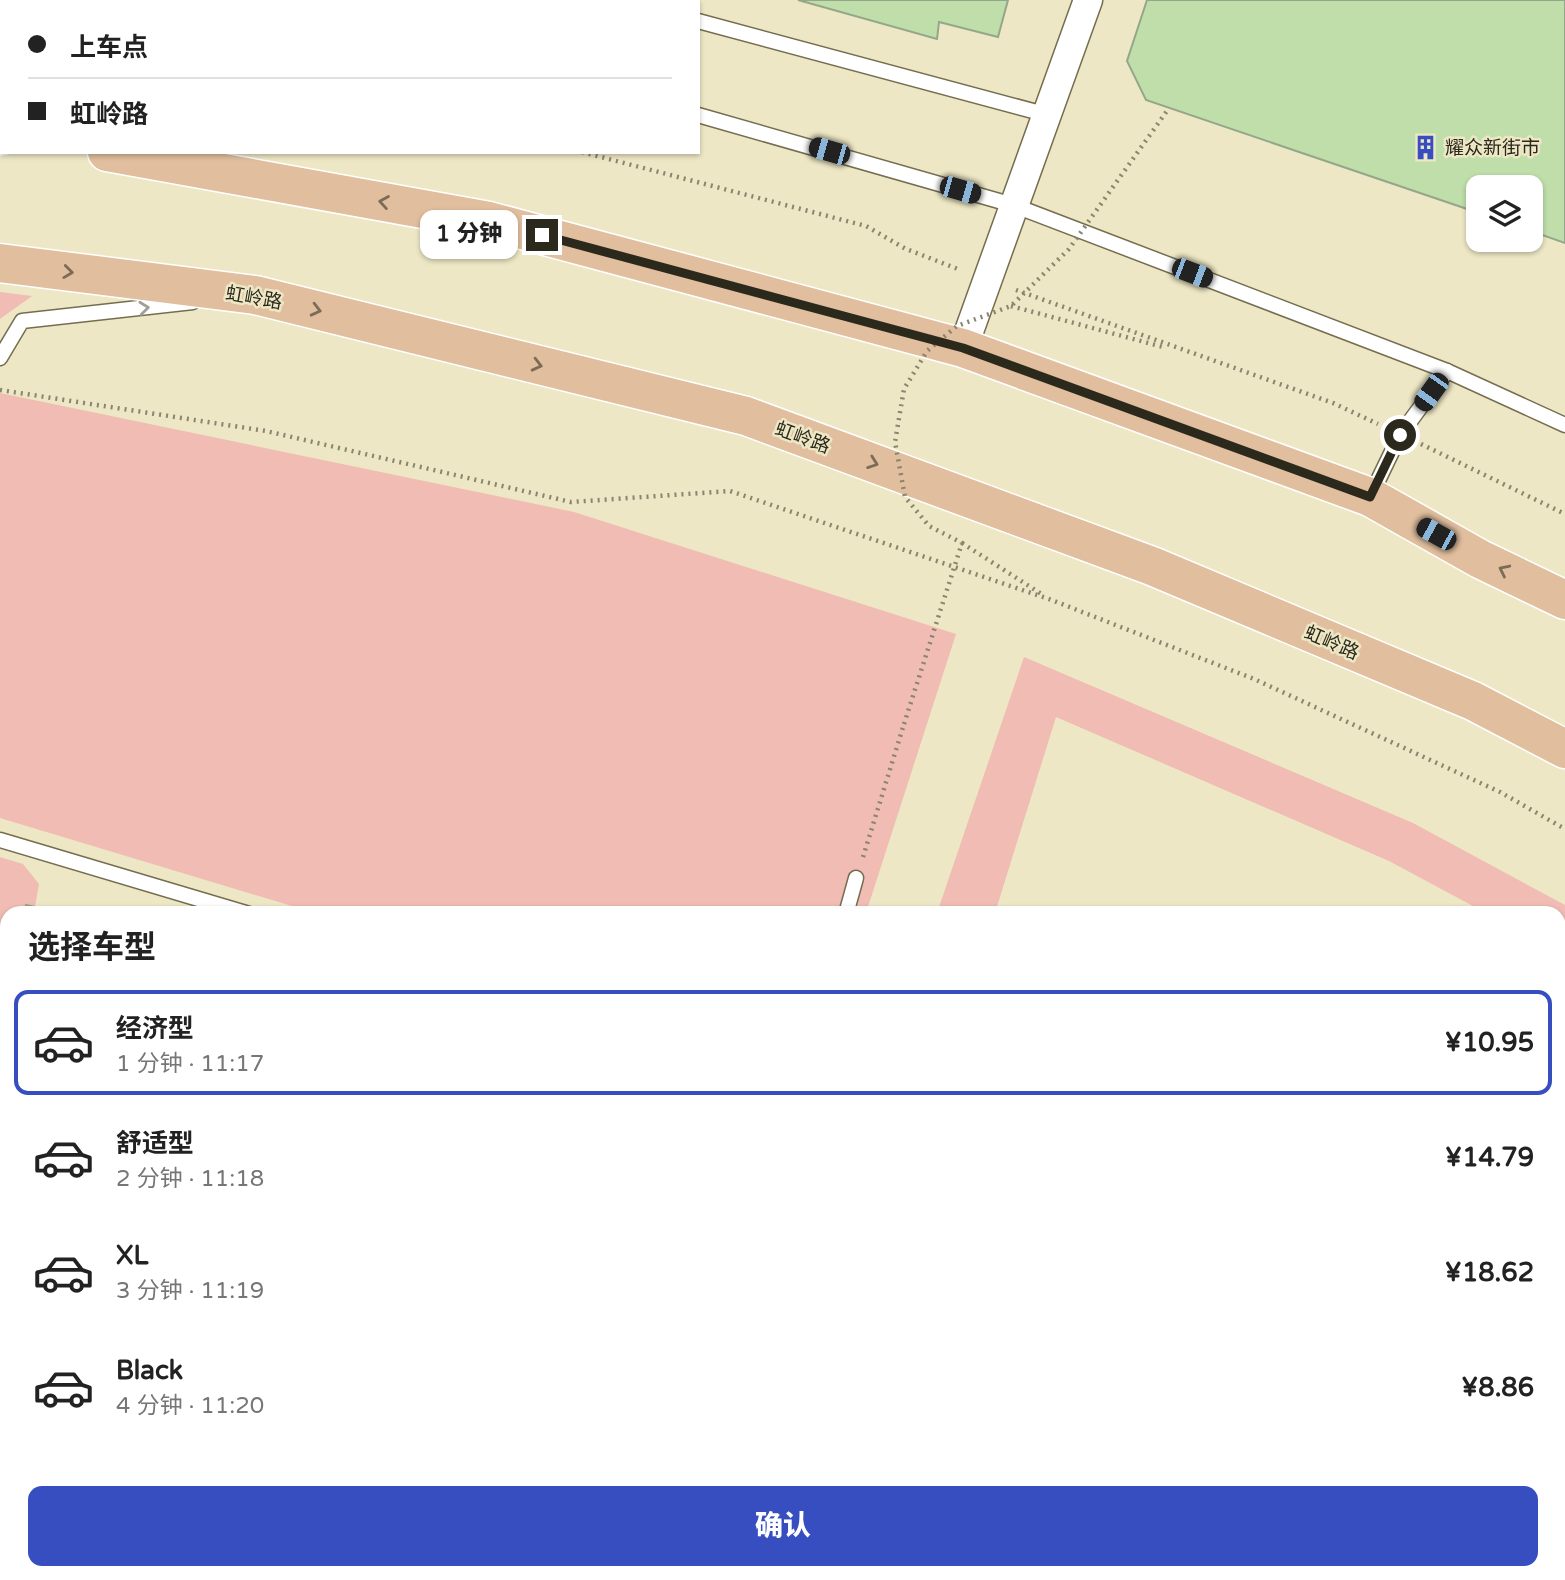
<!DOCTYPE html>
<html lang="zh">
<meta charset="utf-8">
<style>
body{margin:0;font-family:"Varela Round","Noto Sans SC",sans-serif;background:#f2f2f2;color:#222;height:100vh;display:flex;flex-direction:column;font-size:26px;white-space:nowrap}
*{box-sizing:border-box;margin:0}
p{font-size:23px;color:#767676}
.icon{flex:none;width:38px;height:38px;fill:none;stroke:currentColor;stroke-width:2;stroke-linecap:round;stroke-linejoin:round}
.map{position:relative;flex:1;overflow:hidden}
.side{position:absolute;left:0px;top:906px;width:1566px;height:674px;display:flex;flex-direction:column;background:#fff;border-radius:21px 21px 0 0;box-shadow:0 2px 5px #0004}
.side>*{flex:none}
.hud{position:absolute;left:0px;top:0px;width:700px;height:154px;box-shadow:0 2px 5px #0004;display:grid;align-content:center;height:154px;padding:0 28px;background:#fff}
.controls{position:absolute;left:1466px;top:175px;display:grid;gap:14px}
.controls a{display:grid;place-items:center;width:77px;height:77px;border-radius:14px;background:#fff;box-shadow:0 2px 5px #0004;font-size:35px}
.end{position:absolute;width:32px;height:32px;margin:-16px;border:9px solid #2b291c;background:#fff;box-shadow:0 0 0 4px #fff}
.from{border-radius:50%}
.bubble{position:absolute;height:49px;border-radius:14px;background:#fff;box-shadow:0 2px 5px #0004;font-size:23px;font-weight:800;line-height:49px;text-align:center}
.car{position:absolute;width:21px;height:42px;margin:-21px -10px;border-radius:9px;box-shadow:0 0 5px 2px #0007;background:linear-gradient(#222 24%,#8ab4d8 0 40%,#222 0 76%,#8ab4d8 0 86%,#222 0)}
.hud b{display:flex;align-items:center;gap:24px;height:66px;font-size:26px}
.hud b+b{border-top:2px solid #e0e0e0}
.hud i{width:18px;height:18px;background:#222}
ul{padding:0;list-style:none}
li{display:flex;align-items:center;gap:21px;height:105px;margin:0 14px 10px;padding:0 14px;border:4px solid transparent;border-radius:14px}
li div{flex:1}
li b{display:block;font-size:26px}
li em{font-style:normal;font-weight:800}
li.active{border-color:#364ec0}
li>.icon{width:63px;height:63px;stroke-width:1.5}
h2{padding:0 28px;font-size:32px;line-height:84px}
.action{display:flex;gap:14px;margin-top:auto;padding:14px 28px}
.action a{flex:1;height:80px;border-radius:14px;background:#364ec0;color:#fff;font-size:28px;font-weight:800;line-height:80px;text-align:center}
.map>svg:first-child{display:block}
.green{fill:#f0bcb3}
.building{fill:#bfdea9;stroke:#95a78a;stroke-width:2}
.lines{fill:none;stroke-linecap:round;stroke-linejoin:round}
.service-casing{stroke:#746e4f;stroke-width:17}
.minor-casing{stroke:#746e4f;stroke-width:31}
.primary-casing{stroke:#fff;stroke-width:41}
.path{stroke:#89856e;stroke-width:4.5;stroke-dasharray:2 5;stroke-linecap:butt}
.service{stroke:#fff;stroke-width:14}
.minor{stroke:#fff;stroke-width:28}
.primary{stroke:#e0be9e;stroke-width:38}
.path-bridge{stroke:#89856e;stroke-width:4.5;stroke-dasharray:2 5;stroke-linecap:butt}
.oneway{stroke:#7c6c56}
.oneway2{stroke:#a09f99}
.route{stroke:#2b291c;stroke-width:9}
.labels{text-anchor:middle;stroke-width:5;stroke-linejoin:round;paint-order:stroke}
.poi-label{font-size:19px;fill:#2b291c;stroke:#ede7c5;text-anchor:start}
.street-label{font-size:19px;fill:#2b291c;stroke:#ede7c5}
</style>
<div class="map">
<svg width="1565" height="1580" viewBox="0 0 1565 1580">
<rect width="100%" height="100%" fill="#ede7c5"/>
<g class="green">
<path d="M0,292L32,296L0,319Z"/>
<path d="M0,393L574,512L956,634L866,913H315L0,818Z"/>
<path d="M1024,657L1413,823L1565,905V956L1559,953V914L1486,913L1389,861L1056,717L995,913H937Z"/>
<path d="M0,857L23,864L39,884L35,907L26,905L25,913L7,914V1004L0,1000Z"/>
<path d="M0,1197L7,1199V1244L0,1242Z"/>
<path d="M0,1292L7,1295V1573H598L596,1580H0Z"/>
<path d="M718,1573H931L954,1580H715Z"/>
<path d="M1200,1573H1249L1271,1580H1200Z"/>
</g>
<g class="building">
<path d="M798,0H1008L998,37L939,22L937,39Z"/>
<path d="M1147,0H1565V243L1531,231V187H1479V213L1146,100L1127,61Z"/>
<path d="M26,905L35,907L72,914H25Z"/>
<path d="M7,1105V1135L0,1136V1108Z"/>
</g>
<g class="lines">
<defs>
<g id="service">
<path d="M206,0L214,2"/>
<path d="M618,0L624,2"/>
<path d="M698,21L1048,115"/>
<path d="M698,115L1013,205L1447,371L1565,425"/>
<path d="M0,358L22,321L193,302"/>
<path d="M1371,495L1400,435L1447,371"/>
<path d="M0,840L249,914"/>
<path d="M846,914L856,878"/>
<path d="M1559,1150L1565,1152"/>
<path d="M0,1161L7,1163"/>
<path d="M0,1258L7,1260"/>
<path d="M1020,1573L1042,1580"/>
<path d="M649,1580L651,1573"/>
<path d="M1157,1580L1160,1573"/>
</g>
<path id="minor" d="M963,348L1088,0"/>
<g id="primary">
<path d="M0,135H2"/>
<path d="M107,152L489,221L963,348L1370,497L1480,559L1565,600"/>
<path d="M0,263L255,295L746,416L1152,566L1473,701L1565,749"/>
</g>
</defs>
<use href="#service" class="service-casing"/>
<use href="#minor" class="minor-casing"/>
<use href="#primary" class="primary-casing"/>
<g class="path">
<path d="M0,46H2"/>
<path d="M582,152L866,226L906,249L958,269"/>
<path d="M1016,290L1333,403L1378,424"/>
<path d="M1011,306L1163,347"/>
<path d="M0,390L266,431L571,502L730,491L1049,599L1254,679L1500,792L1565,829"/>
<path d="M1421,444L1565,514"/>
<path d="M962,543L1043,595"/>
<path d="M863,857L904,724"/>
<path d="M0,1218L7,1220"/>
<path d="M1190,1573L1212,1580"/>
<path d="M545,1580V1573"/>
</g>
<use href="#service" class="service"/>
<use href="#minor" class="minor"/>
<use href="#primary" class="primary"/>
<path class="path-bridge" d="M904,724L962,543L929,526L905,497L895,442L904,389L927,351L957,326L1011,306L1069,249L1169,108"/>
</g>
<defs><path id="oneway-chevron" d="M-2-3.5L2.5 0L-2 3.5" fill="none" stroke-width="1.6" stroke-linecap="round" stroke-linejoin="round" transform="scale(1.75)"/></defs>
<g class="oneway">
<use href="#oneway-chevron" transform="translate(384 202) rotate(-170)"/>
<use href="#oneway-chevron" transform="translate(68 272) rotate(7)"/>
<use href="#oneway-chevron" transform="translate(316 310) rotate(14)"/>
<use href="#oneway-chevron" transform="translate(537 365) rotate(14)"/>
<use href="#oneway-chevron" transform="translate(873 463) rotate(20)"/>
<use href="#oneway-chevron" transform="translate(1504 570) rotate(-154)"/>
</g>
<use class="oneway2" href="#oneway-chevron" transform="translate(144 308) rotate(-6)"/>
<g class="lines">
<path class="route" d="M542,235L963,348L1370,497L1400,435"/>
</g>
<defs>
<symbol id="building-bare" viewBox="-9 -9 18 18"><path d="M-4-6H4V6H1V3H-1V6H-4ZM-2.5-4.3h1.7v1.8h-1.7ZM.8-4.3h1.7v1.8H.8ZM-2.5-1h1.7V.8h-1.7ZM.8-1h1.7V.8H.8Z" fill="#364ec0" stroke="#ede7c5" stroke-width="2.5" paint-order="stroke"/></symbol>
</defs>
<g fill-rule="evenodd">
<use href="#building-bare" x="1408" y="130" width="35" height="35"/>
</g>
<g class="labels">
<g class="poi-label">
<text x="1445" y="154">耀众新街市</text>
</g>
<g class="street-label">
<text transform="translate(254 297) rotate(10)" y="7">虹岭路</text>
<text transform="translate(803 437) rotate(20)" y="7">虹岭路</text>
<text transform="translate(1332 642) rotate(23)" y="7">虹岭路</text>
</g>
</g>
</svg>
<div class="controls">
<a><svg class="icon" aria-label="layers" viewBox="0 0 24 24"><path d="M12 4l9 5-9 5-9-5zM3 14l9 5 9-5"/></svg></a>
</div>
<i class="end from" style="left:1400px;top:435px"></i>
<i class="end" style="left:542px;top:235px"></i>
<div class="bubble" style="left:420px;top:210px;width:98px">1 分钟</div>
<i class="car" style="left:829px;top:151px;rotate:286deg"></i>
<i class="car" style="left:960px;top:190px;rotate:106deg"></i>
<i class="car" style="left:1192px;top:273px;rotate:111deg"></i>
<i class="car" style="left:1431px;top:392px;rotate:216deg"></i>
<i class="car" style="left:1436px;top:534px;rotate:299deg"></i>
<div class="hud">
<b><i class="from"></i>上车点</b>
<b><i></i>虹岭路</b>
</div>
<section class="side">
<h2>选择车型</h2>
<ul>
<li class="active"><svg class="icon" aria-label="car" viewBox="0 0 24 24"><path d="M5 17H2v-5l4-1 3-4h7l3 4 3 1v5h-3M9 17h6M6 11h13"/><circle cx="7" cy="17" r="2"/><circle cx="17" cy="17" r="2"/></svg><div><b>经济型</b><p>1 分钟 · 11:17</p></div><em>¥10.95</em></li>
<li><svg class="icon" aria-label="car" viewBox="0 0 24 24"><path d="M5 17H2v-5l4-1 3-4h7l3 4 3 1v5h-3M9 17h6M6 11h13"/><circle cx="7" cy="17" r="2"/><circle cx="17" cy="17" r="2"/></svg><div><b>舒适型</b><p>2 分钟 · 11:18</p></div><em>¥14.79</em></li>
<li><svg class="icon" aria-label="car" viewBox="0 0 24 24"><path d="M5 17H2v-5l4-1 3-4h7l3 4 3 1v5h-3M9 17h6M6 11h13"/><circle cx="7" cy="17" r="2"/><circle cx="17" cy="17" r="2"/></svg><div><b>XL</b><p>3 分钟 · 11:19</p></div><em>¥18.62</em></li>
<li><svg class="icon" aria-label="car" viewBox="0 0 24 24"><path d="M5 17H2v-5l4-1 3-4h7l3 4 3 1v5h-3M9 17h6M6 11h13"/><circle cx="7" cy="17" r="2"/><circle cx="17" cy="17" r="2"/></svg><div><b>Black</b><p>4 分钟 · 11:20</p></div><em>¥8.86</em></li>
</ul>
<div class="action"><a>确认</a></div>
</section>
</div>
